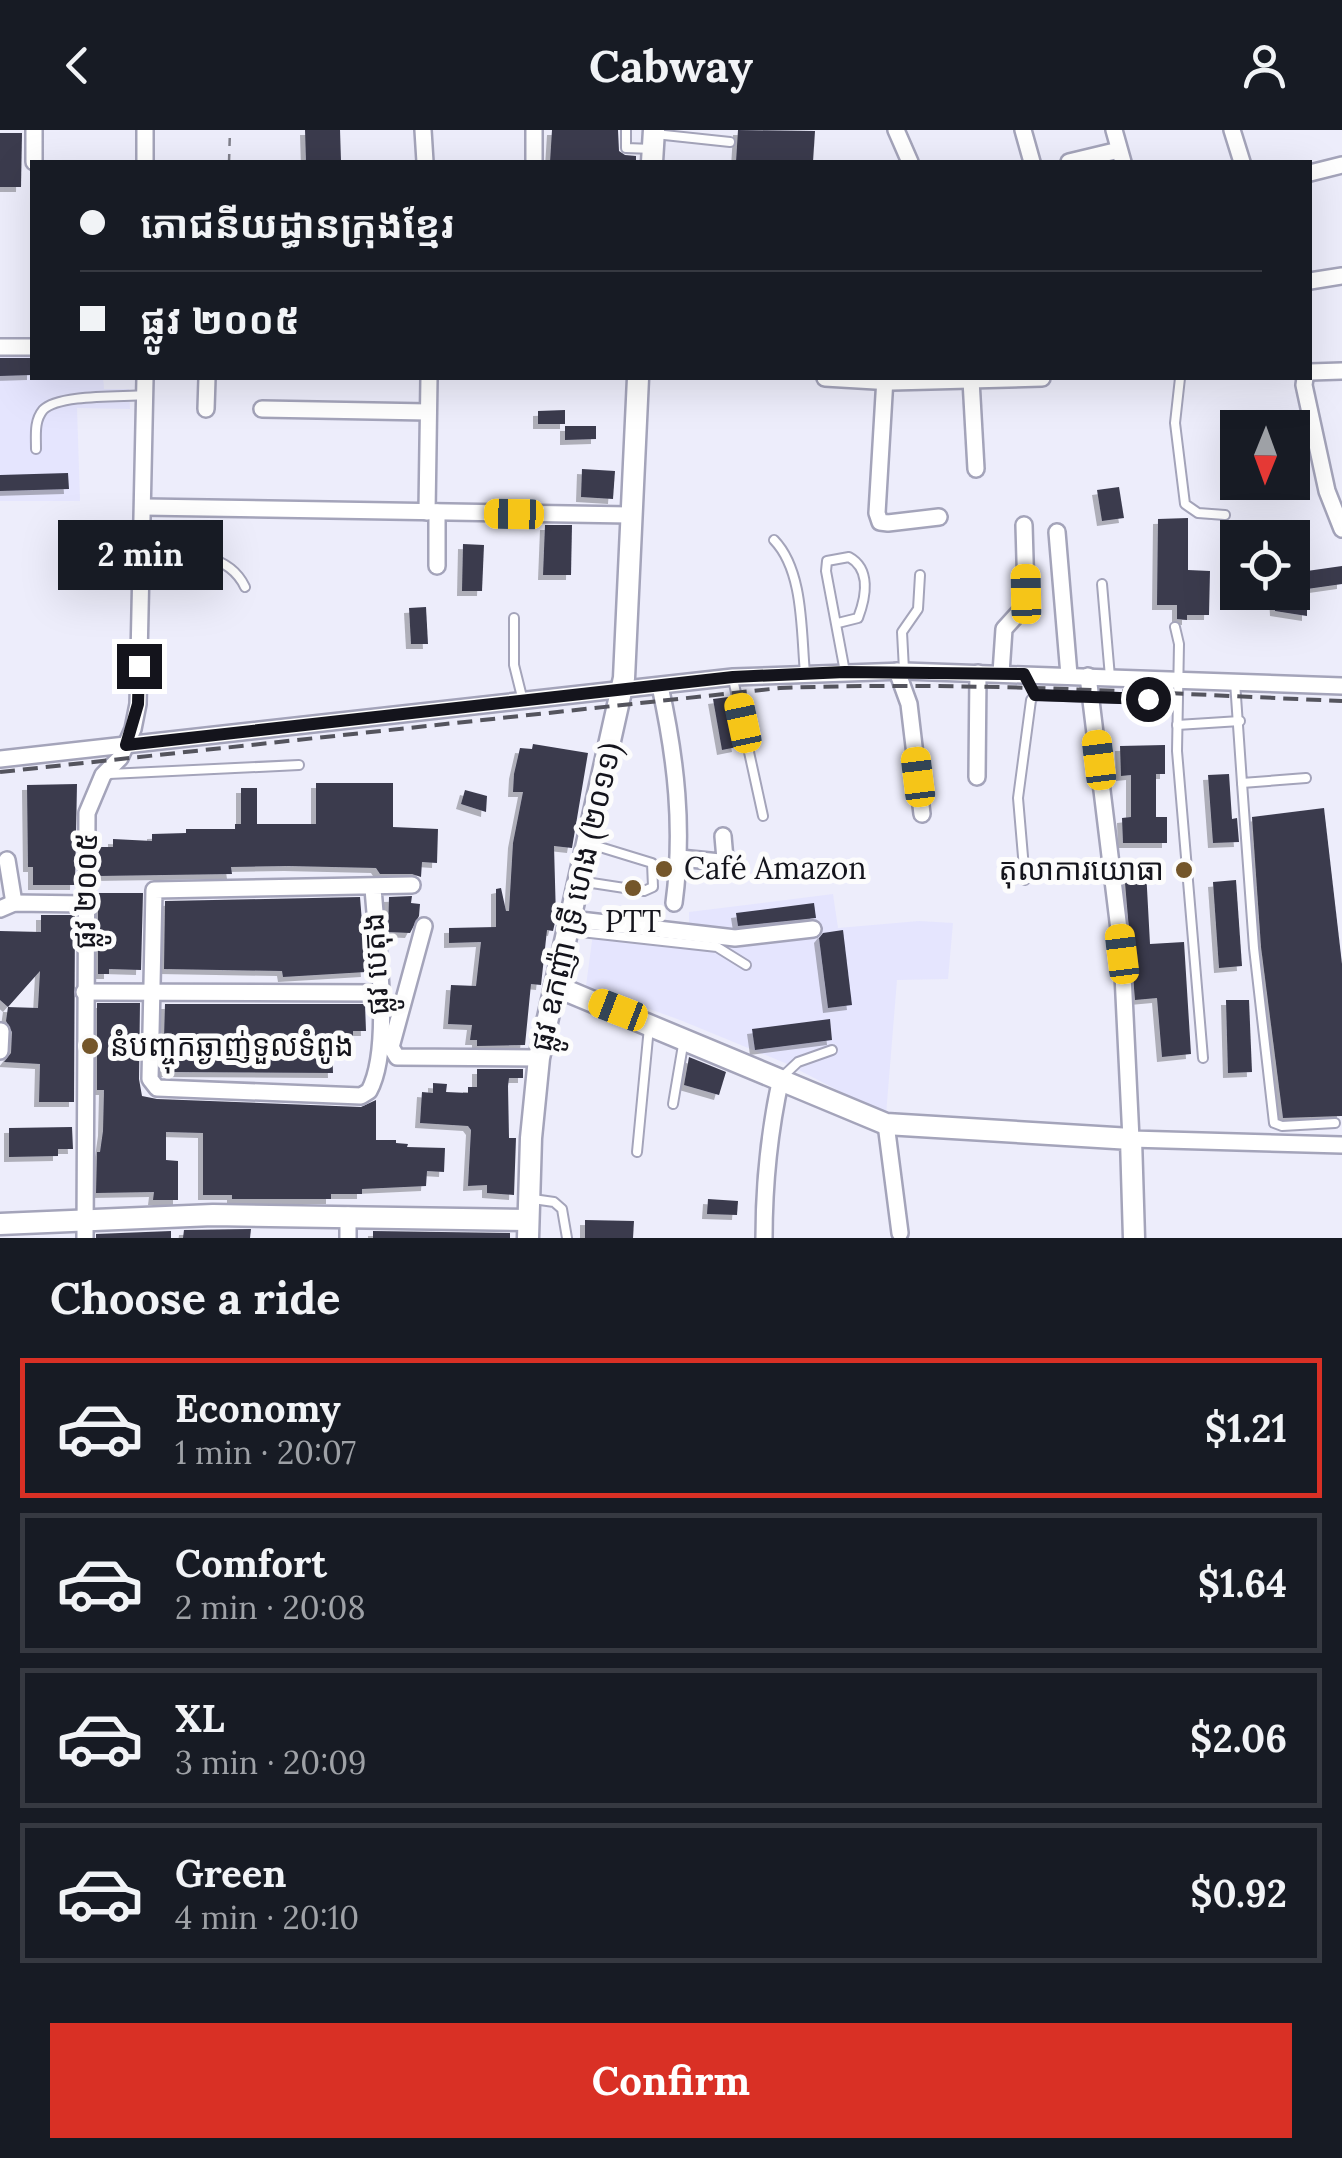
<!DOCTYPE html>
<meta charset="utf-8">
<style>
body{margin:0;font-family:Lora,"Noto Sans Khmer",serif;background:#20242c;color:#f1f3f6;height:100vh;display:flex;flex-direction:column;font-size:38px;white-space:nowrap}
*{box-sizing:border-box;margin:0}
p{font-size:32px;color:#9ea1a6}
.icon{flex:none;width:55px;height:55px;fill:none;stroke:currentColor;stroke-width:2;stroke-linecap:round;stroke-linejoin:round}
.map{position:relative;height:1108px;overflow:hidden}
.sheet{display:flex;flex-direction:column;background:#171b24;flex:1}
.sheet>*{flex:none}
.top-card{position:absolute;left:30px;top:30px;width:1282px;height:220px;border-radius:0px;box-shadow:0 10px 40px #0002;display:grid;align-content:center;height:220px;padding:0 50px;background:#171b24}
.needle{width:65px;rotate:181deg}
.buttons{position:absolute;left:1220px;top:280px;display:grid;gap:20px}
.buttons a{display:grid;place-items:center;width:90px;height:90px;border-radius:0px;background:#171b24;box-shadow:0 10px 40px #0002;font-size:50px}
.end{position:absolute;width:45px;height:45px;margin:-22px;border:12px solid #14141c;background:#fff;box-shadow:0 0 0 5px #fff}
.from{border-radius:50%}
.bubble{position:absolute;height:70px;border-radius:0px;background:#171b24;box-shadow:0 10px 40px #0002;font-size:32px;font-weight:700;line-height:70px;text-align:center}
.car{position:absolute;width:30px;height:60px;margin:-30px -15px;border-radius:12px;box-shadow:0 0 8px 2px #0007;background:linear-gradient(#f5c518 24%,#345 0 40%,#f5c518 0 76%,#345 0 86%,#f5c518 0)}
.top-card b{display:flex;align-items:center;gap:35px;height:95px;font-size:38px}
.top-card b+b{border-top:2px solid #363941}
.top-card i{width:25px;height:25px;background:#f1f3f6}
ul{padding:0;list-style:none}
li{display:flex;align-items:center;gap:30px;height:140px;margin:0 20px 15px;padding:0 30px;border:5px solid #363941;border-radius:0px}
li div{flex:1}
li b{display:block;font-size:38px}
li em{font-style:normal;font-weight:700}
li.on{border-color:#d93025}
li>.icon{width:90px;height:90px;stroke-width:1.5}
h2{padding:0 50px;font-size:45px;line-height:120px}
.primary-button{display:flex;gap:20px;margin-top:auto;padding:20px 50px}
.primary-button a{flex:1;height:115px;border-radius:0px;background:#d93025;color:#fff;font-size:40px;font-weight:700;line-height:115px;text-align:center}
header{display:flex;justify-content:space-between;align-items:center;height:130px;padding:0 50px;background:#171b24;font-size:45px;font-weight:700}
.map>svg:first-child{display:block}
.built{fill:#e5e5fe}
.building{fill:#3b3b4e;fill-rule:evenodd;filter:url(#shadow)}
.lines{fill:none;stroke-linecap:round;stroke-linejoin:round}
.lane-casing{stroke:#a4a4ba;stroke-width:12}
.street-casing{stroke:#a4a4ba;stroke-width:20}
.secondary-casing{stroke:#a4a4ba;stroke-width:25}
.path{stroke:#80808b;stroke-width:2.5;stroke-dasharray:8 8;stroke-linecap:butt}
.lane{stroke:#fff;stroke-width:8}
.street{stroke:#fff;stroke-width:15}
.secondary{stroke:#fff;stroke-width:20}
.rail{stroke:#54545d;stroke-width:4;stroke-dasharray:15 8;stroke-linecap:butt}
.route{stroke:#14141c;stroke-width:12}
.poi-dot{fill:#74562a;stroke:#fcfcfc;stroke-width:4}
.labels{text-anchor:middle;stroke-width:10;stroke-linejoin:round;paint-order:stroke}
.poi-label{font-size:30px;fill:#14141c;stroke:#fcfcfc;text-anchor:start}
.street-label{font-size:30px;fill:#14141c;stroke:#fcfcfc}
</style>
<header><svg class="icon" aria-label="back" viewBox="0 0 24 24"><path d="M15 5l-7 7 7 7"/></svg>Cabway<svg class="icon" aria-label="person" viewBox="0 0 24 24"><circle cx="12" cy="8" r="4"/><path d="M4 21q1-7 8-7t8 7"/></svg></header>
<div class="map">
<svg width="1342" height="1108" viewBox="0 0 1342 1108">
<defs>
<filter id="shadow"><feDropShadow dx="-5" dy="5" stdDeviation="0" flood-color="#0004"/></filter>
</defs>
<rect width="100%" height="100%" fill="#ededfb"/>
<g class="built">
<path d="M0,219H32V248H103L104,259H129L130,279L77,278L80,371H0Z"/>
<path d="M833,764L838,798L919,791L953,793L948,849L897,850L886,985L785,933L680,890L586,856L594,796L689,805V782Z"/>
</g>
<g class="building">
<path d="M305,0H340L341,31H306Z"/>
<path d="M552,0H618L619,21L625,25L636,26V32H550Z"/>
<path d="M738,0L815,1L813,32H736Z"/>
<path d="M0,3H22L21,57H0Z"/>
<path d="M0,228H32V245L0,246Z"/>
<path d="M565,280V294H538V281Z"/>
<path d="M565,296H596V309L565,310Z"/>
<path d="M582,339L615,341L613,369L581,367Z"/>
<path d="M68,343L69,359L0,361V345Z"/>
<path d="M1119,357L1124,388L1102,391L1097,360Z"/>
<path d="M1188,388V440L1210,441L1209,485H1187V490L1177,489V475H1157L1158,389Z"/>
<path d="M545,395H572L571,445H543Z"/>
<path d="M1292,402H1306L1307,441L1342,436V454L1307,459V486L1275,481L1274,462H1292Z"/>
<path d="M463,414L484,415L482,461H462Z"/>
<path d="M426,477L428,514H411L409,478Z"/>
<path d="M728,567L737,617L722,620L713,569Z"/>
<path d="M533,614L588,623L572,718L554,716L556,788L553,801L547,800L541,855L531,854L525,915L477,916V910H470L472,895L448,894L451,855L476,856L481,812L449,813V798L496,797V759L501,758L506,781H509L513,713L523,662H513L514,644L520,618L532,619Z"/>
<path d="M1165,615V644H1156V687H1167V713H1123L1122,688L1131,687V645L1121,646L1120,616Z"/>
<path d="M1229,644L1232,689L1237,688L1239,712L1213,713L1208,645Z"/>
<path d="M316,653H393V697L438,699L437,733L422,732L421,747L412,744H380L376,738L289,736L231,737L232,744L98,746L99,717H113V709L152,711V704L186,703V699H235V694H241V658H257V694H316Z"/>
<path d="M77,654L75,755H33V737H28L27,655Z"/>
<path d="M465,660L487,666L486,682L461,674Z"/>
<path d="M1324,678L1342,834V986L1283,988L1261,817L1252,687Z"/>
<path d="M1146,740L1150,814L1184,812L1191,924L1162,927L1157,868L1135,870L1124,741Z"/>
<path d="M1236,750L1242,836L1219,838L1213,752Z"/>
<path d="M98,763H143L141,840L109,839V844H98Z"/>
<path d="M412,766L411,773L420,774L419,786L410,803L388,802L389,767Z"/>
<path d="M360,767L366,842L283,847L282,841L164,839L165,771Z"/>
<path d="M814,773L816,788L738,796L736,783Z"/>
<path d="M41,785H75L74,972H39L40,934L4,932L11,923L12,902L6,891L8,877L0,870V801L41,802ZM40,841L38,878L8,877Z"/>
<path d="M843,800L852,875L828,878L819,808L823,803Z"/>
<path d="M1226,870H1249L1252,942L1228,943Z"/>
<path d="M97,873H140L139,949L142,966L157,969L361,977L376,970V1010H396V1013L408,1014L407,1017L445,1018L444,1042L427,1041L426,1056L362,1059V1064H331V1069H232V1065H203V1003L166,1002V1030L178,1031V1070H153L154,1062L96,1063L97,1022H100L103,1001L104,960H97Z"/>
<path d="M165,874H365L366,901H353V913H332L333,943L163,942Z"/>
<path d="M830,889L832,910L755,920L752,899Z"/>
<path d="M689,927L726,942L719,965L684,955Z"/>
<path d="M477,939H523V948H509L508,956L509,1008H516L514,1065L487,1063V1055L468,1056L471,1000L468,996L420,993L422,962L433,963V953L447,954L446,962L468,963V957H477Z"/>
<path d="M72,997L73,1019H58V1026L9,1027V998Z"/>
<path d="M708,1069L738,1071L737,1085L707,1084Z"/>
<path d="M585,1090L634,1091L633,1108H585Z"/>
<path d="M251,1099L250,1108H183L184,1100Z"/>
<path d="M171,1101V1108H96V1104Z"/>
<path d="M373,1101L510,1103V1108H373Z"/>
</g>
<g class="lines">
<defs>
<g id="lane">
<path d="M626,0V18L653,19"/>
<path d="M655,4L730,12"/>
<path d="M1180,248L1175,293L1185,374L1198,383L1225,385"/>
<path d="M36,319C36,305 34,291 43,280C58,264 122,267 145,265"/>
<path d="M774,410C804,441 801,502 805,543"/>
<path d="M143,424C180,424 227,419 245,457"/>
<path d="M1102,454L1110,547"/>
<path d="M514,488V535L523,571"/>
<path d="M838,493L858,488C866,467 871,439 849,427L827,431L826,441L845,542"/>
<path d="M1175,497L1179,514L1177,621L1203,928"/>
<path d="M904,540L902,502L918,479L920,445"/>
<path d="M733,549L763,686"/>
<path d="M1235,552L1242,653L1306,648"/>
<path d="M1177,595L1240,591"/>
<path d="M109,644L299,635"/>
<path d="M1242,653L1254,818L1274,993L1282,996L1335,993"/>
<path d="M1025,750L1018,668L1031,570L1035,565L1176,570"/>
<path d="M579,751L644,761L653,757L652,733L590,714"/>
<path d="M572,801L717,817L746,835"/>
<path d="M781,948L798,932L832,920"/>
<path d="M673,974L683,915"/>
<path d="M637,1022L649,897"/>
<path d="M533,1069L554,1072L562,1079L567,1108"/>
</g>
<g id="street">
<path d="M423,0L425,32"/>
<path d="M896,0L910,32"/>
<path d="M1023,0L1032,32"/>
<path d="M1114,0L1123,32"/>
<path d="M1232,0L1242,32"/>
<path d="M34,32V0"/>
<path d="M145,32V0"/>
<path d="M534,32V0"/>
<path d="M1069,32L1119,20"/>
<path d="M1310,43L1342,35"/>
<path d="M1310,151L1342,146"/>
<path d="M0,217H32"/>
<path d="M1310,242L1342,241"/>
<path d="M825,248L892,252L1042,248"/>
<path d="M885,248L877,383L880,392L888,393L939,387"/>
<path d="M1305,248L1304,255L1327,361L1342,399"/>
<path d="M971,250L976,339"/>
<path d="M206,279L207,248"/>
<path d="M262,279L428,282"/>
<path d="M144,377L630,385"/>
<path d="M427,382L429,248"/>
<path d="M1057,402L1069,545"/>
<path d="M437,436V382"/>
<path d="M897,541L909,574L922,684"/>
<path d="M1001,543L1004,499L1023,478L1026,464L1024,395"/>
<path d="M1088,546L1122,824L1131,1009L1342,1015"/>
<path d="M660,556C676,629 684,698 674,773"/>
<path d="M0,629L733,547L904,541L1342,556"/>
<path d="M977,647L978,543"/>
<path d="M680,728L720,732L725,729L723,706"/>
<path d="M7,730L14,773"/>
<path d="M373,757C376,808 393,917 369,961L361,966L157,958L150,949L154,760L412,755"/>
<path d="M0,779L14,773L86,774"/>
<path d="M571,789L735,808L813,799"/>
<path d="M424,796L391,917L397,927L539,928"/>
<path d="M84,862L380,863"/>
<path d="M0,921L1,901"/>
<path d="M886,994L900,1103"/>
<path d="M348,1085V1108"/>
<path d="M85,1108L87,683L103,645L120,628L133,599L138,574L145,248"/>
<path d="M764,1108C764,1053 769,1002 781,948"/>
</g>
<g id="secondary">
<path d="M652,32L654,0"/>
<path d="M555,856L886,994L1131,1009L1134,1108"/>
<path d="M0,1094L213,1085L528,1090"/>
<path d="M528,1108L531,1008L539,928L624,548L638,248"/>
</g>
</defs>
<use href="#lane" class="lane-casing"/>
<use href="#street" class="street-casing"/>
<use href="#secondary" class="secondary-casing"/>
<path class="path" d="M229,32L230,0"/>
<use href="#lane" class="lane"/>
<use href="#street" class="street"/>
<use href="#secondary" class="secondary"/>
<path class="rail" d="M0,642L780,558C968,551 1155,563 1342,571"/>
</g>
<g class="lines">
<path class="route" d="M139,536L138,574L126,615L733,547L845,542L1024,544L1035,565L1148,569"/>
</g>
<g class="poi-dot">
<circle cx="664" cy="739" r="10"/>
<circle cx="1184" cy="740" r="10"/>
<circle cx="633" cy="758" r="10"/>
<circle cx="90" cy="916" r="10"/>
</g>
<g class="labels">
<g class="poi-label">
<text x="684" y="749">Café Amazon</text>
<text x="1164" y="750" text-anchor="end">តុលាការយោធា</text>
<text x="633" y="802" text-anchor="middle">PTT</text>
<text x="110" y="926">នំបញ្ចុកឆ្ងាញ់ទួលទំពូង</text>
</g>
<g class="street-label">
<text transform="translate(86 761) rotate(-89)" y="10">ផ្លូវ ២០០៥</text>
<text transform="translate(576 767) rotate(-77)" y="10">ផ្លូវ ឧកញ៉ា ទ្រី ហេង (២០១១)</text>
<text transform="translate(376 834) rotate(-93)" y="10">ផ្លូវ បេតុង</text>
</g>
</g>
</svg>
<div class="buttons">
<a><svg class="needle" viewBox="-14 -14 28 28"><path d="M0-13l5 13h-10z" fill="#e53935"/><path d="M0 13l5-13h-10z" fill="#9ea1a6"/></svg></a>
<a><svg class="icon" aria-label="locate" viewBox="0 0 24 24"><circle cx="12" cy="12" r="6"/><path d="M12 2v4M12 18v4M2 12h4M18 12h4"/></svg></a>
</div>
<i class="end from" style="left:1148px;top:569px"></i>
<i class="end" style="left:139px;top:536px"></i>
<div class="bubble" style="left:58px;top:390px;width:165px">2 min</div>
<i class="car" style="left:514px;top:384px;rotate:271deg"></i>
<i class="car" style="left:1026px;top:464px;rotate:359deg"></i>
<i class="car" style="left:743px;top:593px;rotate:348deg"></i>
<i class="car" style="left:1099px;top:630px;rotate:353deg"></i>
<i class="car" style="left:918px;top:647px;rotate:353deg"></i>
<i class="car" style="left:1122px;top:824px;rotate:353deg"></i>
<i class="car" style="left:618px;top:880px;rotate:291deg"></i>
<div class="top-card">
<b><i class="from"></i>ភោជនីយដ្ធានក្រុងខ្មែរ</b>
<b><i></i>ផ្លូវ ២០០៥</b>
</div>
</div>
<section class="sheet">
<h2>Choose a ride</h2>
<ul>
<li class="on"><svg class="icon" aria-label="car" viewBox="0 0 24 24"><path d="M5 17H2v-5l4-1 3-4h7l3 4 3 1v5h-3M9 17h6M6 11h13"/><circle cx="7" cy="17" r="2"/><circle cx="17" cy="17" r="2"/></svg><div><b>Economy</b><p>1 min · 20:07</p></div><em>$1.21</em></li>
<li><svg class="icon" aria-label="car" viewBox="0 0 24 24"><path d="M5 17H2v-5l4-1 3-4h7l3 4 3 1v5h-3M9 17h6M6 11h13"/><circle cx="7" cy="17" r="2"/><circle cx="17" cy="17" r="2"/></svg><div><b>Comfort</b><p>2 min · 20:08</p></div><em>$1.64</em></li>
<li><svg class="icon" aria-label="car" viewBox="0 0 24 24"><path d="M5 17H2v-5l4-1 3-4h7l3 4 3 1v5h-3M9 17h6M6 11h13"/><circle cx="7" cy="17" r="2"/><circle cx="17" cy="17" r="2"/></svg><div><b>XL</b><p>3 min · 20:09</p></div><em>$2.06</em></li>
<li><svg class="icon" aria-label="car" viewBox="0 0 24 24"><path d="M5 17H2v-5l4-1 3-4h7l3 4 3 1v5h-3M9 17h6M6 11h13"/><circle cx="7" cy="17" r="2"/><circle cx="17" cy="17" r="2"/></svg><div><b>Green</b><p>4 min · 20:10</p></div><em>$0.92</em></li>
</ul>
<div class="primary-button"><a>Confirm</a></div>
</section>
